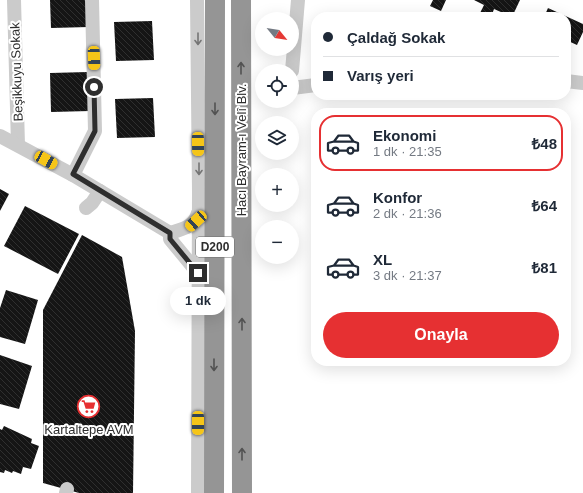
<!DOCTYPE html>
<html lang="tr">
<meta charset="utf-8">
<style>
body{margin:0;font-family:Helvetica,sans-serif;background:#f2f2f3;color:#1f2937;height:100vh;display:flex;flex-direction:column;font-size:15px;white-space:nowrap}
*{box-sizing:border-box;margin:0}
p{font-size:13px;color:#747a83}
.icon{flex:none;width:22px;height:22px;fill:none;stroke:currentColor;stroke-width:2;stroke-linecap:round;stroke-linejoin:round}
.map{position:relative;flex:1;overflow:hidden}
.sheet{position:absolute;left:311px;top:108px;width:260px;height:258px;display:flex;flex-direction:column;background:#fff;border-radius:16px;box-shadow:0 4px 16px #0002}
.sheet>*{flex:none}
.hud{position:absolute;left:311px;top:12px;width:260px;height:88px;border-radius:16px;box-shadow:0 4px 16px #0002;display:grid;align-content:center;height:88px;padding:0 12px;background:#fff}
.needle{width:26px;rotate:120deg}
.tools{position:absolute;left:255px;top:12px;display:grid;gap:8px}
.tools a{display:grid;place-items:center;width:44px;height:44px;border-radius:50%;background:#fff;box-shadow:0 4px 16px #0002;font-size:20px}
.end{position:absolute;width:18px;height:18px;margin:-9px;border:5px solid #2e2e2e;background:#fff;box-shadow:0 0 0 2px #fff}
.from{border-radius:50%}
.bubble{position:absolute;height:28px;border-radius:14px;background:#fff;box-shadow:0 4px 16px #0002;font-size:13px;font-weight:700;line-height:28px;text-align:center}
.car{position:absolute;width:12px;height:24px;margin:-12px -6px;border-radius:5px;box-shadow:0 0 3px 1px #0007;background:linear-gradient(#f5c518 24%,#345 0 40%,#f5c518 0 76%,#345 0 86%,#f5c518 0)}
.hud b{display:flex;align-items:center;gap:14px;height:38px;font-size:15px}
.hud b+b{border-top:1px solid #e0e1e3}
.hud i{width:10px;height:10px;background:#1f2937}
ul{padding:7px 0 0;list-style:none}
li{display:flex;align-items:center;gap:12px;height:56px;margin:0 8px 6px;padding:0 4px;border:2px solid transparent;border-radius:16px}
li div{flex:1}
li b{display:block;font-size:15px}
li em{font-style:normal;font-weight:700}
li.selected{border-color:#e63032}
li>.icon{width:36px;height:36px;stroke-width:1.5}
.button{display:flex;gap:8px;margin-top:auto;padding:8px 12px}
.button a{flex:1;height:46px;border-radius:24px;background:#e63032;color:#fff;font-size:16px;font-weight:700;line-height:46px;text-align:center}
.map>svg:first-child{display:block}
.building{fill:url(#building-back-hatch)}
.lines{fill:none;stroke-linecap:round;stroke-linejoin:round}
.minor{stroke:#cbcbcb;stroke-width:14}
.highway{stroke:#959595;stroke-width:20}
.oneway{stroke:#757575}
.oneway2{stroke:#525252}
.route{stroke:#2e2e2e;stroke-width:5}
.labels{text-anchor:middle;stroke-width:4;stroke-linejoin:round;paint-order:stroke}
.shield{fill:#fff;stroke:#6d6d6d;stroke-width:1}
.shield-label{font-size:12px;font-weight:bold;fill:#2e2e2e}
.street-label{font-size:13px;fill:#2e2e2e;stroke:#fff}
.poi-label{font-size:13px;fill:#2e2e2e;stroke:#fff}
</style>
<div class="map">
<svg width="583" height="493" viewBox="0 0 583 493">
<defs>
<pattern id="building-back-hatch" width="6" height="6" patternUnits="userSpaceOnUse"><rect width="6" height="6" fill="#151515"/><path d="M-1 5l2 2M0 0l6 6M5-1l2 2" fill="none" stroke="#2f2f2f"/></pattern>
</defs>
<rect width="100%" height="100%" fill="#fff"/>
<g class="building">
<path d="M50,0H88L89,27L51,28Z"/>
<path d="M433,0H446L441,11L430,6Z"/>
<path d="M474,0H520L512,17L494,9L491,17H478L484,5Z"/>
<path d="M548,8L583,24V32L577,45L566,40V17H544Z"/>
<path d="M152,21L154,60L116,61L114,22Z"/>
<path d="M88,72L90,111L51,112L50,73Z"/>
<path d="M153,98L155,137L117,138L115,99Z"/>
<path d="M0,189L9,194L0,211Z"/>
<path d="M25,206L79,234L58,274L4,246Z"/>
<path d="M82,235L122,257L135,331L133,493H79L43,483V310Z"/>
<path d="M6,290L38,300L25,344L0,337V308Z"/>
<path d="M0,355L32,366L19,409L0,404Z"/>
<path d="M4,426L32,439L31,443L39,446L31,469L23,467L21,474L13,471L12,473L5,470L4,473L0,472V429L2,430Z"/>
</g>
<g class="lines">
<g class="minor">
<path d="M14,0L18,145"/>
<path d="M197,0L199,192L198,493"/>
<path d="M292,71L298,0"/>
<path d="M566,81L583,83"/>
<path d="M292,88L316,85"/>
<path d="M0,136L73,175L170,233"/>
<path d="M73,175L95,131L92,0"/>
<path d="M86,208L92,203L100,191"/>
<path d="M170,233V239L198,273"/>
<path d="M170,233C183,229 194,227 198,213"/>
<path d="M66,493L67,489"/>
</g>
<g class="highway">
<path d="M241,0L242,493"/>
<path d="M214,493L215,0"/>
</g>
</g>
<defs><path id="oneway-shaft" d="M-6 0H5M1.5-3L5.5 0L1.5 3" fill="none" stroke-width="1.6" stroke-linecap="round" stroke-linejoin="round"/></defs>
<g class="oneway">
<use href="#oneway-shaft" transform="translate(198 39) rotate(90)"/>
<use href="#oneway-shaft" transform="translate(199 169) rotate(90)"/>
</g>
<g class="oneway2">
<use href="#oneway-shaft" transform="translate(241 68) rotate(-90)"/>
<use href="#oneway-shaft" transform="translate(215 109) rotate(90)"/>
<use href="#oneway-shaft" transform="translate(242 324) rotate(-90)"/>
<use href="#oneway-shaft" transform="translate(214 365) rotate(90)"/>
<use href="#oneway-shaft" transform="translate(242 454) rotate(-90)"/>
</g>
<g class="lines">
<path class="route" d="M94,87L95,131L73,174L170,233V239L198,273"/>
</g>
<defs>
<symbol id="supermarket-ring" viewBox="-11 -11 22 22"><circle r="9.5" fill="#fff" stroke="#e63032" stroke-width="1.5"/><path d="M-6-5.5h2.5l.6 2H6L4.5 2H-2.5L-4.4-4H-6ZM-1.5 3.2a1.3 1.3 0 1 0 .1 0ZM3 3.2a1.3 1.3 0 1 0 .1 0Z" fill="#e63032"/></symbol>
</defs>
<g fill-rule="evenodd">
<use href="#supermarket-ring" x="76" y="394" width="25" height="25"/>
</g>
<g class="labels">
<rect class="shield" x="196" y="237" width="38" height="20" rx="3"/>
<g class="shield-label">
<text x="215" y="251">D200</text>
</g>
<g class="street-label">
<text transform="translate(16 72) rotate(-92)" y="5">Beşikkuyu Sokak</text>
<text transform="translate(241 150) rotate(-90)" y="5">Hacı Bayram-ı Velî Blv.</text>
</g>
<g class="poi-label">
<text x="89" y="434">Kartaltepe AVM</text>
</g>
</g>
</svg>
<div class="tools">
<a><svg class="needle" viewBox="-14 -14 28 28"><path d="M0-13l5 13h-10z" fill="#e53935"/><path d="M0 13l5-13h-10z" fill="#747a83"/></svg></a>
<a><svg class="icon" aria-label="locate" viewBox="0 0 24 24"><circle cx="12" cy="12" r="6"/><path d="M12 2v4M12 18v4M2 12h4M18 12h4"/></svg></a>
<a><svg class="icon" aria-label="layers" viewBox="0 0 24 24"><path d="M12 4l9 5-9 5-9-5zM3 14l9 5 9-5"/></svg></a>
<a>+</a>
<a>−</a>
</div>
<i class="end from" style="left:94px;top:87px"></i>
<i class="end" style="left:198px;top:273px"></i>
<div class="bubble" style="left:170px;top:287px;width:56px">1 dk</div>
<i class="car" style="left:94px;top:58px;rotate:178deg"></i>
<i class="car" style="left:198px;top:144px;rotate:179deg"></i>
<i class="car" style="left:46px;top:160px;rotate:119deg"></i>
<i class="car" style="left:196px;top:221px;rotate:228deg"></i>
<i class="car" style="left:198px;top:423px;rotate:180deg"></i>
<div class="hud">
<b><i class="from"></i>Çaldağ Sokak</b>
<b><i></i>Varış yeri</b>
</div>
<section class="sheet">
<ul>
<li class="selected"><svg class="icon" aria-label="car" viewBox="0 0 24 24"><path d="M5 17H2v-5l4-1 3-4h7l3 4 3 1v5h-3M9 17h6M6 11h13"/><circle cx="7" cy="17" r="2"/><circle cx="17" cy="17" r="2"/></svg><div><b>Ekonomi</b><p>1 dk · 21:35</p></div><em>₺48</em></li>
<li><svg class="icon" aria-label="car" viewBox="0 0 24 24"><path d="M5 17H2v-5l4-1 3-4h7l3 4 3 1v5h-3M9 17h6M6 11h13"/><circle cx="7" cy="17" r="2"/><circle cx="17" cy="17" r="2"/></svg><div><b>Konfor</b><p>2 dk · 21:36</p></div><em>₺64</em></li>
<li><svg class="icon" aria-label="car" viewBox="0 0 24 24"><path d="M5 17H2v-5l4-1 3-4h7l3 4 3 1v5h-3M9 17h6M6 11h13"/><circle cx="7" cy="17" r="2"/><circle cx="17" cy="17" r="2"/></svg><div><b>XL</b><p>3 dk · 21:37</p></div><em>₺81</em></li>
</ul>
<div class="button"><a>Onayla</a></div>
</section>
</div>
